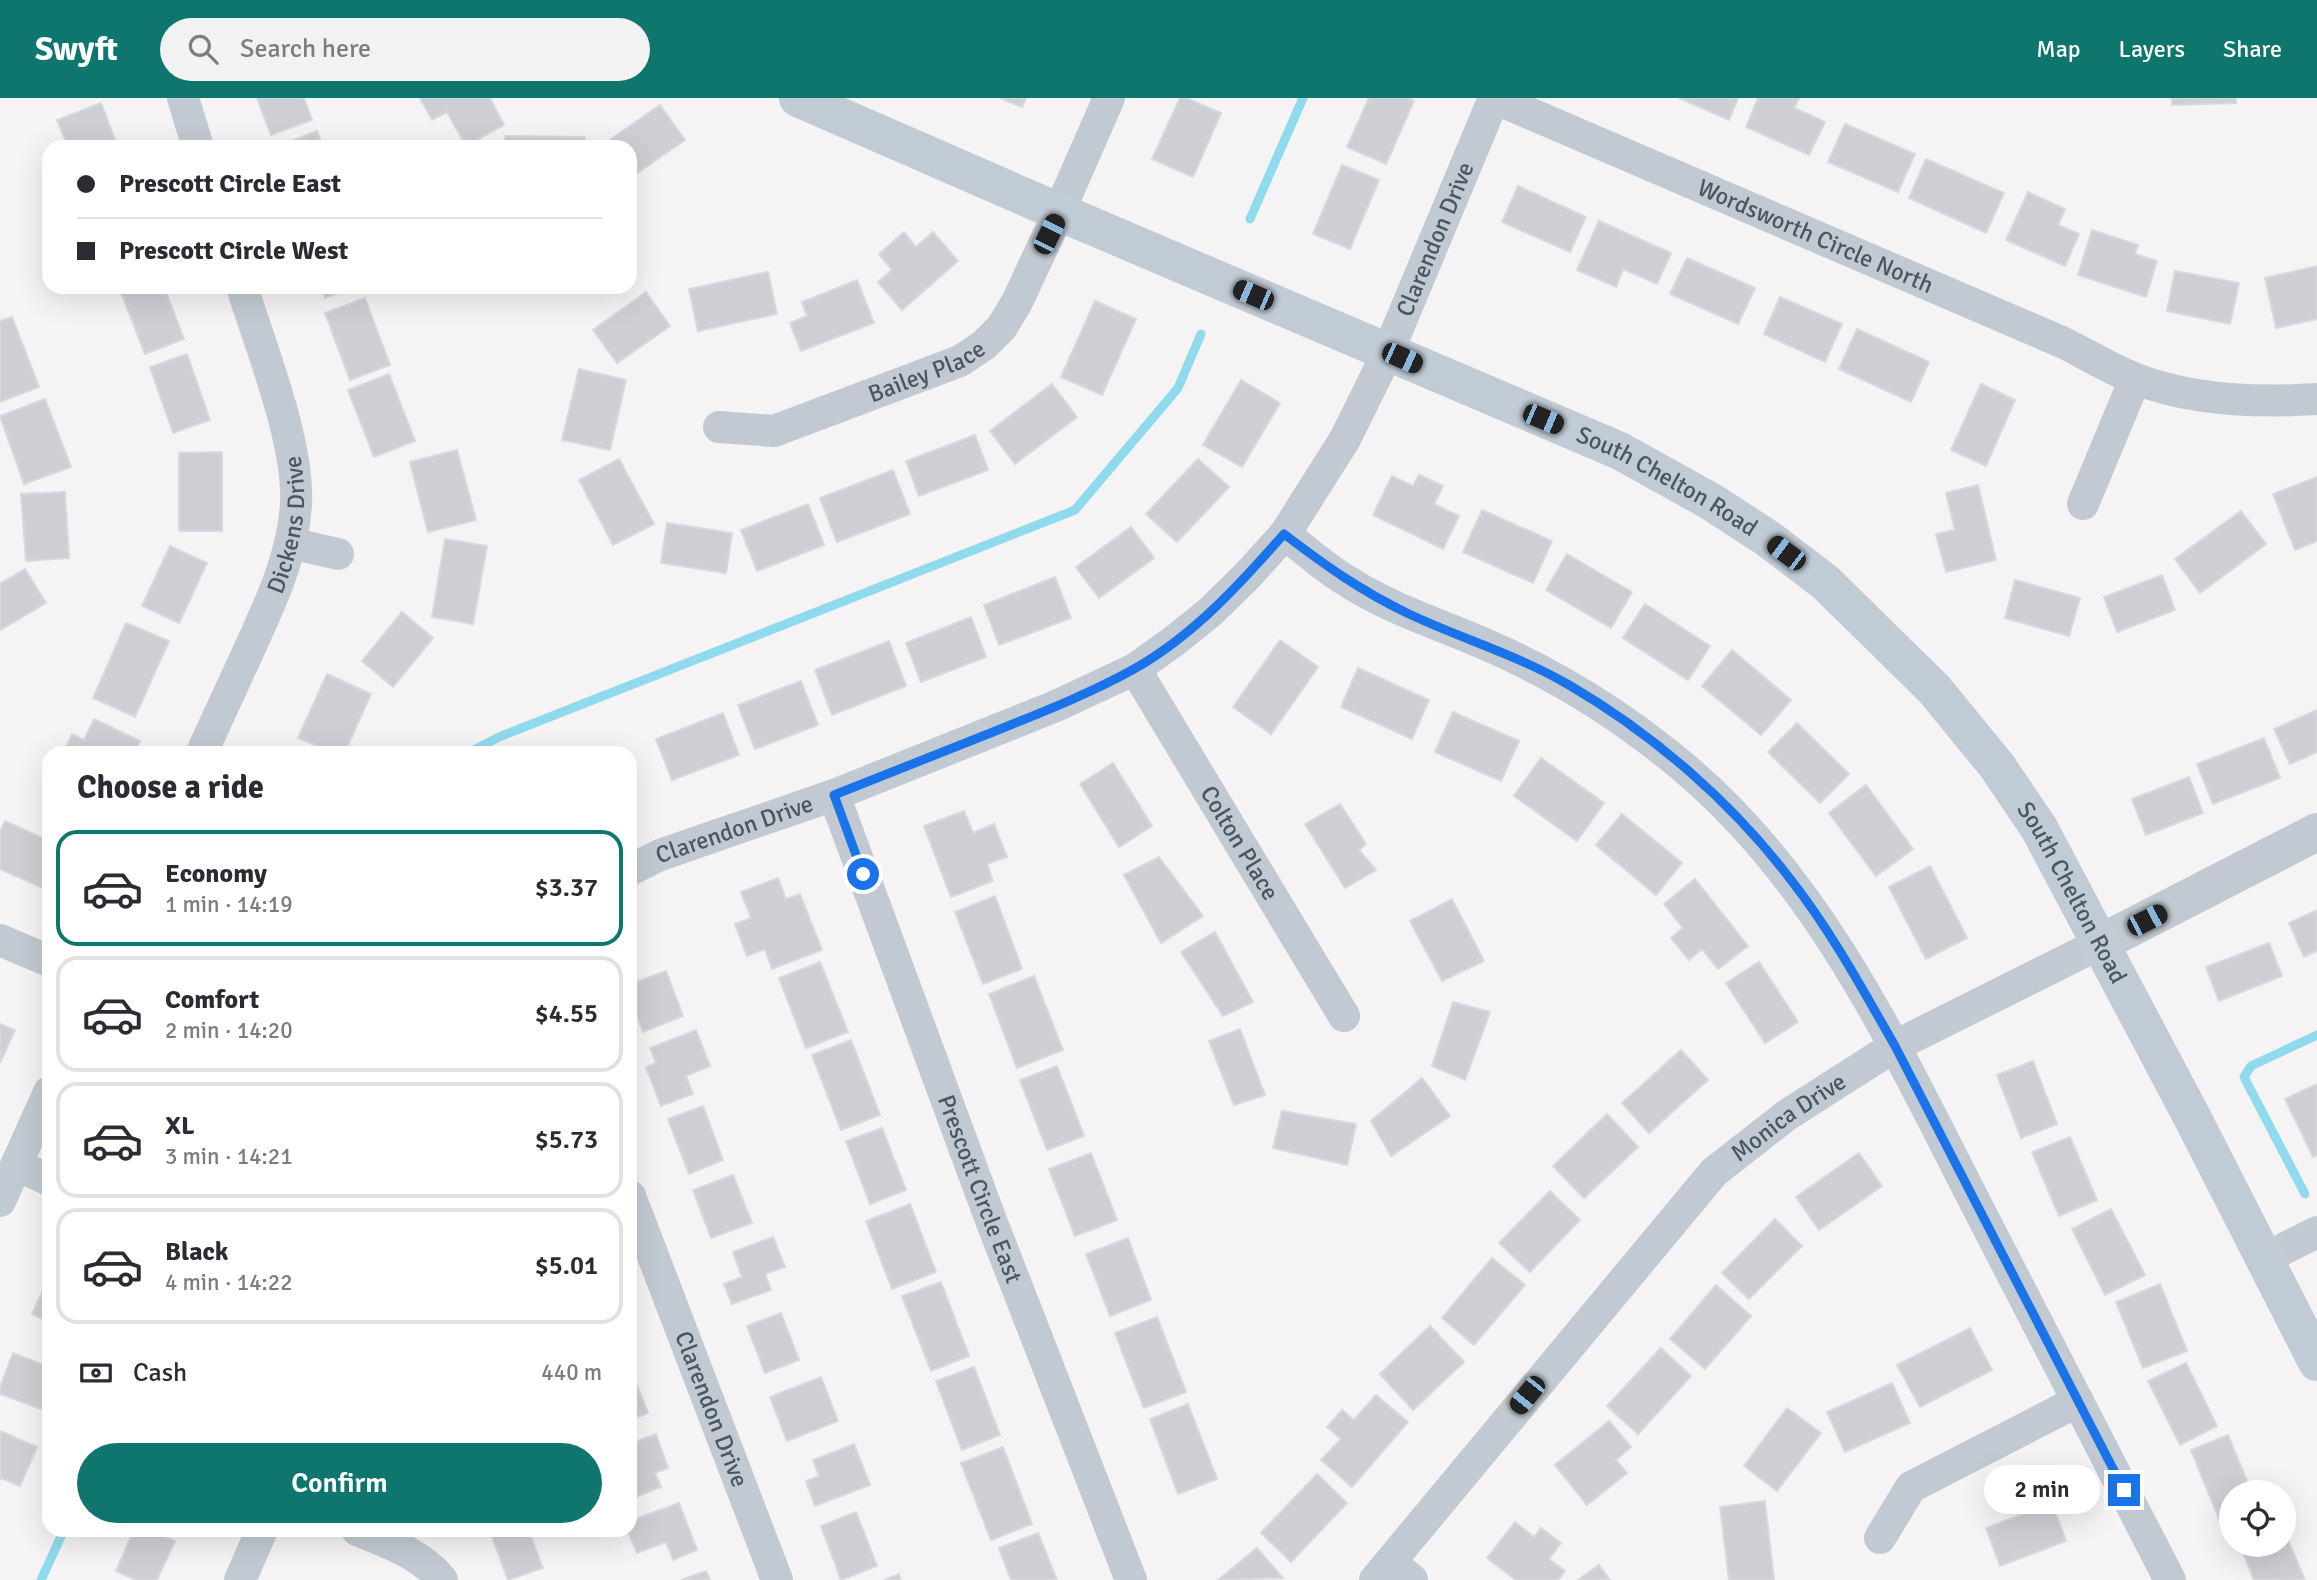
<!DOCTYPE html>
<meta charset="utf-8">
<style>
body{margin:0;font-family:Signika,sans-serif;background:#f2f2f3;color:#2b2b33;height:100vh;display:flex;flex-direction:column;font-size:26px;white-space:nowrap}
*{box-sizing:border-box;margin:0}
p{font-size:23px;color:#7c7c81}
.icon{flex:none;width:38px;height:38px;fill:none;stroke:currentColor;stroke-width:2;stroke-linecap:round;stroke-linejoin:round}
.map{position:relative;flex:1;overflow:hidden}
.panel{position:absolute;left:42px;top:648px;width:595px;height:791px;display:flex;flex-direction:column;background:#fff;border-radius:21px;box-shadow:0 7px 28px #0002}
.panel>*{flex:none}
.guide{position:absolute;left:42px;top:42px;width:595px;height:154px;border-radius:21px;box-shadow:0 7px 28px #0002;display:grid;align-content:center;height:154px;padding:0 35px;background:#fff}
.buttons{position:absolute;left:2219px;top:1382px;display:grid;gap:14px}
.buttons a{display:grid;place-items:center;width:77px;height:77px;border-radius:50%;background:#fff;box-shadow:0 7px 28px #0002;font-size:35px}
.end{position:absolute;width:32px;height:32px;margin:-16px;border:9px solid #1a73e8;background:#fff;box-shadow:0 0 0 4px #fff}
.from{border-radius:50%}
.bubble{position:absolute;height:49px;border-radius:24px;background:#fff;box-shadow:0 7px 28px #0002;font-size:23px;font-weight:600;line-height:49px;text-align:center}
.car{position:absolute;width:21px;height:42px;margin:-21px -10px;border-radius:9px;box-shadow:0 0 5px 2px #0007;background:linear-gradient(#222 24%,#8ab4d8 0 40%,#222 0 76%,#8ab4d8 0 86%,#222 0)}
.guide b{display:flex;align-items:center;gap:24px;height:66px;font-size:26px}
.guide b+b{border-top:2px solid #e1e1e2}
.guide i{width:18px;height:18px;background:#2b2b33}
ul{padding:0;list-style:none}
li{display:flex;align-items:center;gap:21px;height:116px;margin:0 14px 10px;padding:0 21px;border:4px solid #e1e1e2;border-radius:21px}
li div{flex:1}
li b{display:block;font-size:26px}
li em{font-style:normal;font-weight:600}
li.selected{border-color:#0f766e}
li>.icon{width:63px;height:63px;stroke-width:1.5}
h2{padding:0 35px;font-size:32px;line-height:84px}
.pay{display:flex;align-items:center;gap:18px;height:77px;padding:0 35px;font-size:26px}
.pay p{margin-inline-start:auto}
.action{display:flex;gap:14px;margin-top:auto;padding:14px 35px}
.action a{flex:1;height:80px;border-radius:42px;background:#0f766e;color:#fff;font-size:28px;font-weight:600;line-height:80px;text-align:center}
header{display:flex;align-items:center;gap:42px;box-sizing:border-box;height:98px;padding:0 35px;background:#0f766e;color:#fff}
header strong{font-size:33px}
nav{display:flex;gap:38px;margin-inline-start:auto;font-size:24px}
.search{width:490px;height:63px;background:#f2f2f3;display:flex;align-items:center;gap:18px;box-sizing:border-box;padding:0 24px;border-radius:38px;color:#7c7c81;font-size:26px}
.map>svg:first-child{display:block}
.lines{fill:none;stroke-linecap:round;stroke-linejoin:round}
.stream{stroke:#90daee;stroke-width:9}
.building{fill:#cdcfd5;stroke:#d7d9de;stroke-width:2}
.minor{stroke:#c1cad2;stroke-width:32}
.tertiary{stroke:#c1cad2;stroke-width:38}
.secondary{stroke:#c1cbd6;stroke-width:38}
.route{stroke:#1a73e8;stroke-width:9}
.labels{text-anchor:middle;stroke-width:5;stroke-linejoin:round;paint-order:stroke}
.street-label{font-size:24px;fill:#4a5661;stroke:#fff}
</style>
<header>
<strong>Swyft</strong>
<div class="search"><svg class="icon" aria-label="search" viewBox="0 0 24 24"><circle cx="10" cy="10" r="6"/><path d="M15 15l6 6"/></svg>Search here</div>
<nav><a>Map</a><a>Layers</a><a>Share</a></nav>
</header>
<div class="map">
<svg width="2317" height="1482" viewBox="0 0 2317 1482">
<rect width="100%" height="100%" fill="#f5f3f3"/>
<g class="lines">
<g class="stream">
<path d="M1250,121L1303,0"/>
<path d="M470,654L499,639L1075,412L1178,290L1201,236"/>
<path d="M2305,1096L2244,979L2251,968L2317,937"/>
<path d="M41,1482L64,1432"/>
</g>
</g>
<g class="building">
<path d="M257,0H304L312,22L271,37Z"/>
<path d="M420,0H490L504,27L466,48L447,14L432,22Z"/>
<path d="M1000,0H1026L1022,9Z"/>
<path d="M1180,0H1186L1221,15L1193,79L1152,61Z"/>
<path d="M1369,0H1408L1414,3L1386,66L1347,49Z"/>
<path d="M1679,0H1738L1729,22Z"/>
<path d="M1758,0H1799L1794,10L1825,24L1809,57L1746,29Z"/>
<path d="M2172,0H2236V5L2172,7Z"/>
<path d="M101,5L118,49H68L57,22Z"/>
<path d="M660,7L685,42L630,80V49L601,48Z"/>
<path d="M1845,26L1915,56L1898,94L1828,64Z"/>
<path d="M317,33L323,49H276Z"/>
<path d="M505,38L585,39L584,49H505Z"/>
<path d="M1926,61L2004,95L1986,135L1909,100Z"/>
<path d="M1342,67L1379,82L1350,151L1313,136Z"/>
<path d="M1518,88L1586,119L1570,154L1502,124Z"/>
<path d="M2028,94L2065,111L2058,127L2079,136L2065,168L2006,142Z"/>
<path d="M1599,123L1671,155L1657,186L1623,171L1616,189L1577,172Z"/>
<path d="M2092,132L2138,147L2135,156L2157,163L2146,199L2078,177Z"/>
<path d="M904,134L916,149L933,134L958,163L902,212L878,184L892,172L879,156Z"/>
<path d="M1687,160L1755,190L1738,226L1670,196Z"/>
<path d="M2317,168V221L2276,230L2265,180Z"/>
<path d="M2175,173L2239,185L2230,226L2167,213Z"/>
<path d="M768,174L777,216L698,233L689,191Z"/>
<path d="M857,182L874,225L801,253L790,225L807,218L802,204Z"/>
<path d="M119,189H164L184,241L145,256Z"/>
<path d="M321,189H354L325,200Z"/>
<path d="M646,194L670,228L617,265L593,232Z"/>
<path d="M1780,199L1842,226L1825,264L1764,236Z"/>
<path d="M365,200L390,267L350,282L325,215Z"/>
<path d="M1095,203L1136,221L1102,297L1061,279Z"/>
<path d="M12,219L39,289L0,304V223Z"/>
<path d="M1857,231L1929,264L1911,304L1839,271Z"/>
<path d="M187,256L210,322L173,335L150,269Z"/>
<path d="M579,271L626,282L610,352L562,342Z"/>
<path d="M389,276L415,343L374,359L348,292Z"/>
<path d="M1241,282L1280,305L1242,369L1203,347Z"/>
<path d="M1052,286L1077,319L1015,366L990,333Z"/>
<path d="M1981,286L2015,302L1986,368L1951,352Z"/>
<path d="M45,301L71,369L24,386L0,318Z"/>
<path d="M975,337L988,372L919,398L906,363Z"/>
<path d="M457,352L476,422L428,434L410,364Z"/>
<path d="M222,354V433H179V355Z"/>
<path d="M619,361L654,426L613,447L579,382Z"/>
<path d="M1198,361L1229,389L1177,444L1146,416Z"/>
<path d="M893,372L910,416L837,444L820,400Z"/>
<path d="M1419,377L1443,388L1434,406L1459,418L1443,451L1373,417L1392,378L1413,388Z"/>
<path d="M2317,379V443L2295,452L2273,396Z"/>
<path d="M1978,387L1996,462L1946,474L1936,436L1955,432L1946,395Z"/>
<path d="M65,394L69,460L26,463L21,396Z"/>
<path d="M808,406L824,447L757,473L741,432Z"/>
<path d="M1482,412L1552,443L1533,485L1463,454Z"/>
<path d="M2241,413L2266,446L2200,495L2175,461Z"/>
<path d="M667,425L732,435L726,475L661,465Z"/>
<path d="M1131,429L1154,460L1099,500L1076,469Z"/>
<path d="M445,441L487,448L473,526L432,519Z"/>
<path d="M170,448L207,465L179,525L142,508Z"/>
<path d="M1567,456L1632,494L1611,530L1546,492Z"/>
<path d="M25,471L46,505L0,532V486Z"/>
<path d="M2162,477L2175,512L2117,534L2104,499Z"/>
<path d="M1055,479L1071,520L999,547L984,507Z"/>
<path d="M2015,482L2080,500L2069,538L2005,520Z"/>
<path d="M1645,506L1710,548L1688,582L1623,540Z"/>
<path d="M402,514L433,540L393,589L362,563Z"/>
<path d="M971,519L986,559L921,584L906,545Z"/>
<path d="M126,525L169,543L135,619L93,600Z"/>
<path d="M1280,542L1318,569L1271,636L1233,609Z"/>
<path d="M889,543L906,588L832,617L815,572Z"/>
<path d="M1732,552L1791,602L1761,637L1702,588Z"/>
<path d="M1358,570L1429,602L1412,641L1341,609Z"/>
<path d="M327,576L371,596L345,654H331L298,640Z"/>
<path d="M801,583L818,627L755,651L738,607Z"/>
<path d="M2317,612V654L2290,666L2274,631Z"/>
<path d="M1453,614L1519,643L1501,683L1435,654Z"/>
<path d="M723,615L739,657L672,682L656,641Z"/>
<path d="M94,621L140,643L135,654H64L72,636L84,642Z"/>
<path d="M1797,625L1849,676L1820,705L1768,654Z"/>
<path d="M2264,640L2280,680L2213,706L2197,666Z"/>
<path d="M1541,660L1604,705L1577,743L1514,698Z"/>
<path d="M1113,665L1152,728L1119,749L1080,686Z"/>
<path d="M2189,679L2203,715L2146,737L2132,701Z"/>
<path d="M1866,687L1913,751L1876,778L1829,715Z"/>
<path d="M1340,706L1366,746L1359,752L1376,772L1345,790L1305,726Z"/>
<path d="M964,713L973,735L994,726L1007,759L987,766L993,783L951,799L924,728Z"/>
<path d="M1622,716L1682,765L1656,797L1596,747Z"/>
<path d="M5,723L49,743V793L0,771V734Z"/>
<path d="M1159,759L1203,818L1161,845L1124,777Z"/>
<path d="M1930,768L1967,840L1926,861L1889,789Z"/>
<path d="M778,780L786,801L800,796L822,852L772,871L765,851L747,858L735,826L751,820L741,794Z"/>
<path d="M1695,781L1748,848L1718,871L1702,851L1689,862L1671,840L1683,830L1664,806Z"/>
<path d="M995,798L1022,871L983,886L955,814Z"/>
<path d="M1452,801L1484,863L1442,883L1410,823Z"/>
<path d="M2317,812V853L2304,859L2289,825Z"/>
<path d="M1215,834L1253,904L1223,918L1181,854Z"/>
<path d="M2269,845L2282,878L2219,903L2206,869Z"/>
<path d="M820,864L848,934L806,950L779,880Z"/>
<path d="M1759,864L1798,924L1765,945L1726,885Z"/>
<path d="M666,873L683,918L643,934L630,900V886Z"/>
<path d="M1034,878L1063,952L1017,970L989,896Z"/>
<path d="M1453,904L1490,914L1465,982L1432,968Z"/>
<path d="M0,926L15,932L0,965Z"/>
<path d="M1240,931L1265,997L1234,1007L1209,943Z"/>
<path d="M696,932L710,968L686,978L693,996L661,1008L646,969L656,965L650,950Z"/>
<path d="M851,942L880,1017L841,1032L812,957Z"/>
<path d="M1681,952L1708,982L1649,1035L1622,1005Z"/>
<path d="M2033,963L2057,1026L2021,1040L1997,977Z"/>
<path d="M1057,968L1084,1038L1047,1052L1020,982Z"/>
<path d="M1422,980L1450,1018L1391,1058L1371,1023Z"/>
<path d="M2317,986V1057L2313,1059L2285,1001Z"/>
<path d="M703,1008L723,1062L689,1076L668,1021Z"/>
<path d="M1282,1013L1356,1026L1347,1067L1273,1050Z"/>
<path d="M1607,1016L1638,1049L1584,1100L1553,1068Z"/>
<path d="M882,1030L906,1092L870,1106L846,1043Z"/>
<path d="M2070,1039L2097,1102L2059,1118L2032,1054Z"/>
<path d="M1091,1055L1117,1122L1075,1138L1049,1071Z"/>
<path d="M1859,1055L1882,1088L1819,1132L1796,1099Z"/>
<path d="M733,1077L752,1125L711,1140L693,1092Z"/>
<path d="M1550,1093L1580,1122L1530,1174L1499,1145Z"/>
<path d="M910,1106L936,1174L892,1191L866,1123Z"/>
<path d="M2111,1111L2145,1177L2105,1197L2072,1131Z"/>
<path d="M1775,1121L1802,1148L1749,1201L1722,1175Z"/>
<path d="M773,1139L785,1169L765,1176L771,1192L732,1206L724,1186L742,1179L733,1154Z"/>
<path d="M1128,1140L1151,1202L1110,1218L1086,1156Z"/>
<path d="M1492,1160L1525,1187L1474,1247L1442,1220Z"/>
<path d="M49,1179V1224L32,1216Z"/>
<path d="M941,1184L969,1258L931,1273L902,1198Z"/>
<path d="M2160,1186L2187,1253L2143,1270L2116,1204Z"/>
<path d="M1716,1187L1751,1218L1705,1271L1670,1241Z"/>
<path d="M781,1215L799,1262L765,1275L747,1228Z"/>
<path d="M1157,1219L1186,1294L1144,1310L1115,1235Z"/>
<path d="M1430,1228L1464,1264L1413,1312L1380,1276Z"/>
<path d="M1970,1230L1992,1272L1920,1309L1897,1267Z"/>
<path d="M1661,1250L1691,1278L1638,1336L1607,1308Z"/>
<path d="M13,1255L49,1269V1314L0,1296V1289Z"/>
<path d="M2186,1265L2217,1328L2180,1347L2148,1283Z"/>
<path d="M630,1269L648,1315L630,1322Z"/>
<path d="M974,1269L1000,1337L962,1352L936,1283Z"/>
<path d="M821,1279L838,1323L787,1343L770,1299Z"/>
<path d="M1892,1285L1910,1325L1845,1354L1827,1314Z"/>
<path d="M1376,1297L1408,1324L1352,1389L1321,1362L1341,1341L1327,1329L1342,1312L1354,1322Z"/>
<path d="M1188,1306L1217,1381L1178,1396L1150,1321Z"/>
<path d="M1787,1310L1821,1335L1777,1393L1744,1368Z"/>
<path d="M1609,1323L1631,1349L1616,1362L1627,1375L1587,1407L1555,1367Z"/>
<path d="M0,1333L37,1349L20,1388L1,1380L0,1382Z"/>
<path d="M656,1336L668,1370L655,1375L661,1389L630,1401V1346Z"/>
<path d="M2228,1337L2252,1395H2231V1422L2221,1426L2191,1352Z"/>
<path d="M854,1346L870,1387L815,1408L806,1383L819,1378L813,1362Z"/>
<path d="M1003,1349L1032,1426L991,1442L961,1365Z"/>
<path d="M1317,1376L1347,1405L1291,1464L1261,1435Z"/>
<path d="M1765,1403L1774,1482H1729L1720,1409Z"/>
<path d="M679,1405L697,1452L673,1462L666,1444L637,1455L627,1432H630V1423Z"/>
<path d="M2052,1405L2066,1443L2000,1468L1986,1430Z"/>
<path d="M856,1414L877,1468L841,1482L821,1428Z"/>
<path d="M1515,1424L1534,1439L1541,1430L1561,1445L1549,1461L1565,1473L1558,1482H1516L1487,1460Z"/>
<path d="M134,1432H150L175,1443L157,1482H136L116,1473Z"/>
<path d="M503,1432H528L543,1470L508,1482L491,1436Z"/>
<path d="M2284,1432L2305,1482H2254L2240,1447H2284Z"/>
<path d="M1038,1435L1057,1482H1011L999,1450Z"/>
<path d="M1257,1450L1283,1480L1218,1482Z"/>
<path d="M1599,1467L1610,1482H1578Z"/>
<path d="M706,1473L710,1482H681Z"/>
<path d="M899,1476L901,1482H884Z"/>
</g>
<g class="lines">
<g class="minor">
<path d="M183,0L198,49"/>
<path id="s1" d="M1494,0L2064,245C2088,257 2112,272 2136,281C2193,303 2257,305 2317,301"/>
<path id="s2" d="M719,329L774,333L960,263L984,247L1002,229L1017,204L1059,114L1109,0"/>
<path d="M2083,406L2135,281"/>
<path d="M1285,436C1305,452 1325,470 1347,483C1393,513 1446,528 1496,551C1563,581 1626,621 1682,668C1821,784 1896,951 1977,1108C2041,1233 2106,1357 2170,1482"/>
<path d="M290,445L338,456"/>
<path id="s3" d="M1135,571L1344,918"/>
<path id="s4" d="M202,654C218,620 233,586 249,552C270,506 293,458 296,406C299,343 261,250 242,189"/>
<path id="s5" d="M834,697L989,1117L1131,1482"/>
<path id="s6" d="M630,772L660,757L834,697L1056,608L1135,571L1174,543L1209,515L1247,478L1285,436L1345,341L1388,254L1494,0"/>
<path d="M0,842L49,863"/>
<path d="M17,1067L49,1082"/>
<path id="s7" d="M630,1098L777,1482"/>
<path d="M0,1103L49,994"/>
<path d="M2264,1161L2317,1134"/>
<path d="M357,1432C388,1445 420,1455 442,1482"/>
<path d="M1880,1440L1911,1389L2078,1303"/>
<path d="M1390,1464L1412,1482"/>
<path d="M240,1482L262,1432"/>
<path id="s8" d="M1375,1482L1714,1074L1787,1017L1895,948L2101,845"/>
</g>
<path class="tertiary" d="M2101,845L2317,734"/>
<path class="secondary" id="s9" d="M798,0L1059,114L1620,353L1710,403L1767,440L1825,484L1934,591L1997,668L2039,730L2192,1019L2317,1264"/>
</g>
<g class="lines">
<path class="route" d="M863,776L834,697C887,676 940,655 993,634C1040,615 1089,596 1134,571C1193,538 1240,486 1284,436C1326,468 1361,493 1409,516C1462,541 1518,557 1569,587C1653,636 1732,704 1791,782C1831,833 1863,892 1895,948L2124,1392"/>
</g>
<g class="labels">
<g class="street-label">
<text dy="8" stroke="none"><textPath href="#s1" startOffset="350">Wordsworth Circle North</textPath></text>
<text dy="8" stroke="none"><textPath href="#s6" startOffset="1078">Clarendon Drive</textPath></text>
<text dy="8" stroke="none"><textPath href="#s2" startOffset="219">Bailey Place</textPath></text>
<text dy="8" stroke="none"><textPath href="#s9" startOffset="950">South Chelton Road</textPath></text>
<text dy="8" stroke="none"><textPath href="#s4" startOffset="245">Dickens Drive</textPath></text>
<text dy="8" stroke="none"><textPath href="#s6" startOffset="112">Clarendon Drive</textPath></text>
<text dy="8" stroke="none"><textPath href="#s3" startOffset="203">Colton Place</textPath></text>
<text dy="8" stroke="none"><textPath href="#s9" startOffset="1538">South Chelton Road</textPath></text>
<text dy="8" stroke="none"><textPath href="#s8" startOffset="623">Monica Drive</textPath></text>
<text dy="8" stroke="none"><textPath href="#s5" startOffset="420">Prescott Circle East</textPath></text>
<text dy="8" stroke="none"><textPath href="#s7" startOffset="228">Clarendon Drive</textPath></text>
</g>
</g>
</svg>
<div class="buttons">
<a><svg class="icon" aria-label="locate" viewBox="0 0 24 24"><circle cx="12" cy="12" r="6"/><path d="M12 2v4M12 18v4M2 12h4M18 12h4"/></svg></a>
</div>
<i class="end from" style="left:863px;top:776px"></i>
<i class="end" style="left:2124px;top:1392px"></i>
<div class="bubble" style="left:1984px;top:1367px;width:116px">2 min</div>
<i class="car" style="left:1049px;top:136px;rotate:26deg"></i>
<i class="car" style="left:1253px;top:197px;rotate:293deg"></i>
<i class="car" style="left:1402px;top:260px;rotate:114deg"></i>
<i class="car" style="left:1543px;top:321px;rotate:113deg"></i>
<i class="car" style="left:1786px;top:455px;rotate:307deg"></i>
<i class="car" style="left:2147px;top:822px;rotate:63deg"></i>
<i class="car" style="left:1527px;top:1297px;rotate:219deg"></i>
<div class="guide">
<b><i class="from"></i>Prescott Circle East</b>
<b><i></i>Prescott Circle West</b>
</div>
<section class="panel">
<h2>Choose a ride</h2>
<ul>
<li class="selected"><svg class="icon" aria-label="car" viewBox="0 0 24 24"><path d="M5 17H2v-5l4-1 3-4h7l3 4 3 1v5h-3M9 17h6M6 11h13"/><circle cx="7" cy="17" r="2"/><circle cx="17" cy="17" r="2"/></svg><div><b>Economy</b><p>1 min · 14:19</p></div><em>$3.37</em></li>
<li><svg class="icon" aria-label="car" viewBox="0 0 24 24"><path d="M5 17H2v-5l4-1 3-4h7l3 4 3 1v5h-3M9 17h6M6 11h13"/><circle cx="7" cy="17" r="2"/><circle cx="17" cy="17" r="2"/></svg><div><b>Comfort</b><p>2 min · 14:20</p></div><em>$4.55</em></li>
<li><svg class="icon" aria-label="car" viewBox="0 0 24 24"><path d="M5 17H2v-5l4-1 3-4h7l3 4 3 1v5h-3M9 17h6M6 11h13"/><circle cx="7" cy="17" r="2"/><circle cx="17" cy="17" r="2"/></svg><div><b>XL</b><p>3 min · 14:21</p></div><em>$5.73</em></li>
<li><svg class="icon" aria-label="car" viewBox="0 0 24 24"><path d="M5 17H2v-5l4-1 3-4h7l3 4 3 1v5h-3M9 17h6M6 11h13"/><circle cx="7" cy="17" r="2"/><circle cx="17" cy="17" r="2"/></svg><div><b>Black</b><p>4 min · 14:22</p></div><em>$5.01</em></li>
</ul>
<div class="pay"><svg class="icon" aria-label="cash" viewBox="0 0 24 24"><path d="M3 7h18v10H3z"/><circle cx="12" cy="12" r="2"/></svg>Cash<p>440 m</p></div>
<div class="action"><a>Confirm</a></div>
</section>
</div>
